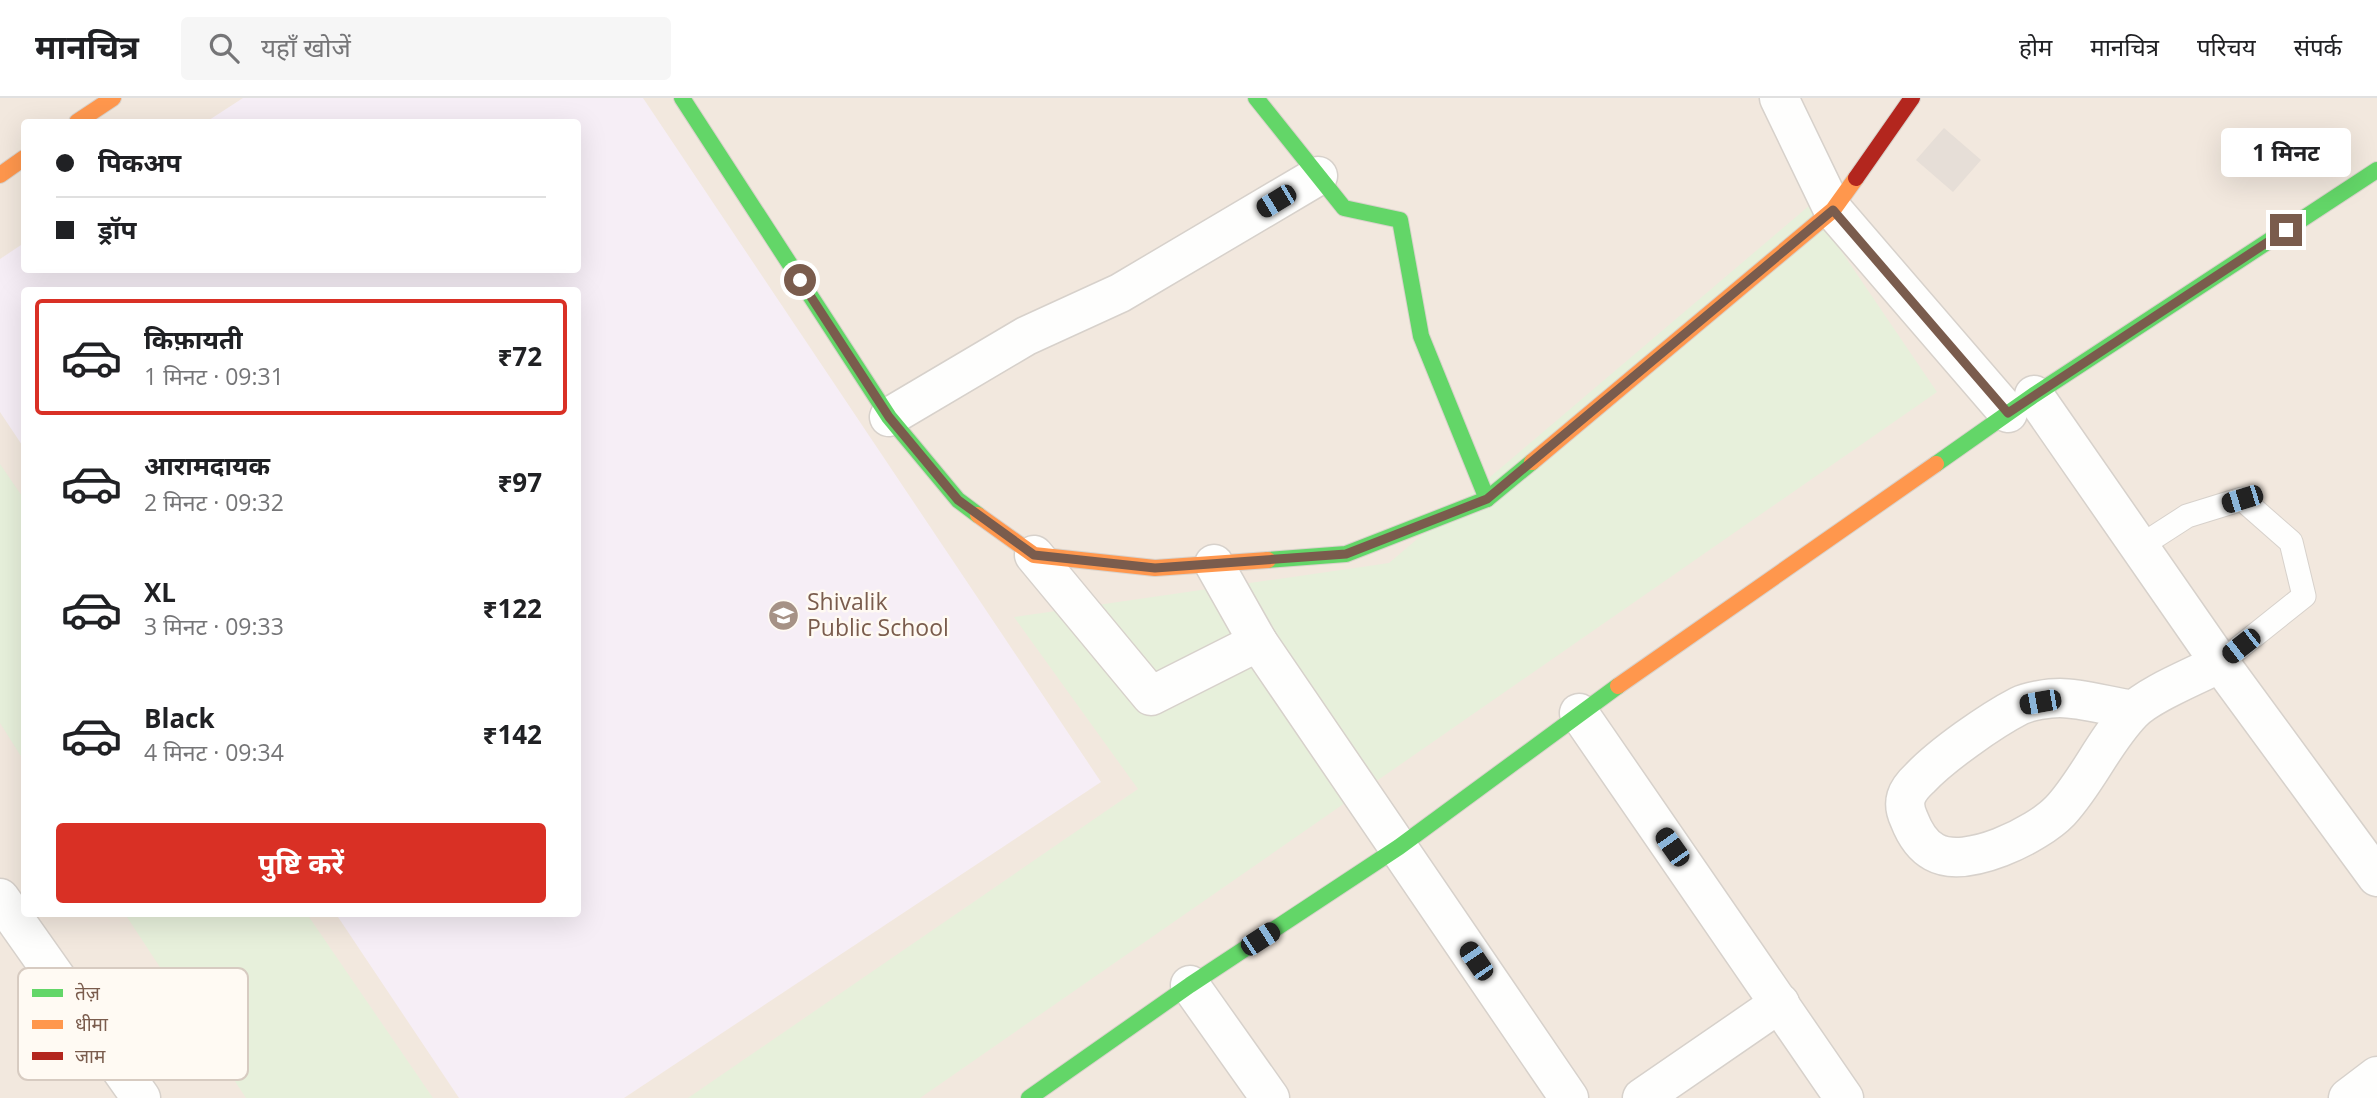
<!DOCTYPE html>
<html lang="hi">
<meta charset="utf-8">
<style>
body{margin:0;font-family:"Open Sans","Noto Sans Devanagari",sans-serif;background:#f6f6f6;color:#202124;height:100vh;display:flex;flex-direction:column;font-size:26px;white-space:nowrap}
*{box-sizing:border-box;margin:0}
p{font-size:23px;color:#757577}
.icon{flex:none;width:38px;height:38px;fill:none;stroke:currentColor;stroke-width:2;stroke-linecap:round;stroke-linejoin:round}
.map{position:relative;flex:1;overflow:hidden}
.details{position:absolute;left:21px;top:189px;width:560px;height:630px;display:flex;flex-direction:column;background:#fff;border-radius:7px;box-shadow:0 7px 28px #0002}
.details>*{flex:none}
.guide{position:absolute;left:21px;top:21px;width:560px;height:154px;border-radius:7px;box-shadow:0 7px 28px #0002;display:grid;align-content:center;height:154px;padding:0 35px;background:#fff}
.end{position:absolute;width:32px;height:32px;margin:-16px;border:9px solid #7a5c4d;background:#fff;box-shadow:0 0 0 4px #fff}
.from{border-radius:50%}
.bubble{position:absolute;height:49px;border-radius:7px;background:#fff;box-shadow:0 7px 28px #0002;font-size:23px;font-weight:700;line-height:49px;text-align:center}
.car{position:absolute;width:21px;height:42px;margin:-21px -10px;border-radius:9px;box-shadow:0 0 5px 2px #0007;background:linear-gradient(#222 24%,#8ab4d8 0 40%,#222 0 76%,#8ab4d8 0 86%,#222 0)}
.guide b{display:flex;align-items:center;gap:24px;height:66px;font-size:26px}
.guide b+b{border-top:2px solid #e0e0e0}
.guide i{width:18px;height:18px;background:#202124}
ul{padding:12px 0 0;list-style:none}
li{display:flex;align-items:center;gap:21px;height:116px;margin:0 14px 10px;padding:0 21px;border:4px solid transparent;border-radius:7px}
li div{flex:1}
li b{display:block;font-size:26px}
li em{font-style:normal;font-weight:700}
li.active{border-color:#d93025}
li>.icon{width:63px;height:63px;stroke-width:1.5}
.action{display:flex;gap:14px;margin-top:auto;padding:14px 35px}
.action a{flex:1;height:80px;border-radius:7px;background:#d93025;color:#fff;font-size:28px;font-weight:700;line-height:80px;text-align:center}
header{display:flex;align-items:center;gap:42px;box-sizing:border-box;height:98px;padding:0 35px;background:#fff;border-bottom:2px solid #e0e0e0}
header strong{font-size:33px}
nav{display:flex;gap:38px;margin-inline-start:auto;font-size:24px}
.search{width:490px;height:63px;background:#f6f6f6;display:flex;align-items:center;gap:18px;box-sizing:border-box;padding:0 24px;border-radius:7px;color:#757577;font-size:26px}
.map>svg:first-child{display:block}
.residential{fill:#f2e8de;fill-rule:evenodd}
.education{fill:#f6eef6}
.green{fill:#e7f0db}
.building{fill:#e6ded7}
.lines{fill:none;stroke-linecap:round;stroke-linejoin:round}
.lane-casing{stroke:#d7d1cb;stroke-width:25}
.street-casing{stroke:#d7d1cb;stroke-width:41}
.fast-casing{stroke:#d9d2cb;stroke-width:18}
.slow-casing{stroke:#d9d2cb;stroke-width:18}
.jam-casing{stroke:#d9d2cb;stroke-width:18}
.lane{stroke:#fefefd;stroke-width:23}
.street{stroke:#fefefd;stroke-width:38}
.fast{stroke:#63d668;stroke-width:16}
.slow{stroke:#ff974d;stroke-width:16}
.jam{stroke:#b3261e;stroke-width:16}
.route{stroke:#7a5c4d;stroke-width:9}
.labels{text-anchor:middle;stroke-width:5;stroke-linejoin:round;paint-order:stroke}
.poi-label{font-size:23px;fill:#7a5c4d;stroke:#fffaf3;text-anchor:start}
.key{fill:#fffaf3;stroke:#d7cbc1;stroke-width:2}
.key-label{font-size:19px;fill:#7a5c4d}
</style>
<header>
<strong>मानचित्र</strong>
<div class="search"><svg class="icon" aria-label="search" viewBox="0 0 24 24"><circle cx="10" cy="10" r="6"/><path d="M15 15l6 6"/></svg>यहाँ खोजें</div>
<nav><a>होम</a><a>मानचित्र</a><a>परिचय</a><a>संपर्क</a></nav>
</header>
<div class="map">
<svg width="2377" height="1000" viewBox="0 0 2377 1000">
<rect width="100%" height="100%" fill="#f9f5f0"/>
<path class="residential" d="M0,0H2377V1000H0ZM24,24H578V172H24ZM24,192H578V816H24Z"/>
<path class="education" d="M243,0H643L1101,684L624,1000H459L336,816H578V192H24V350L0,314V161L24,145V172H578V24H206Z"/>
<g class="green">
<path d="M1810,107L1937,294L920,1000H688L1138,691L1014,519L1389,465Z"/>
<path d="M0,366L24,401V663L0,625Z"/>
<path d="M125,816H307L433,1000H246Z"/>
</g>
<path class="building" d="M1944,30L1981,62L1953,94L1916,62Z"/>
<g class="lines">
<defs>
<path id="lane" d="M2139,449L2187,418L2242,401L2291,444L2304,498L2220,565"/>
<g id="street">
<path d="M1779,0L1833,112L2008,315"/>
<path d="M2034,297L2220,565L2377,779"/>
<path d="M889,319L1026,238L1120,195L1318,78"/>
<path d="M1034,457L1151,598L1258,544L1569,1000"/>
<path d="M1214,466L1258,544"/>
<path d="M2134,612C2111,609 2082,600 2060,600C2049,600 2029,603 2019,608C1990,623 1942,657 1920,680C1906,693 1901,704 1909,721C1914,734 1921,747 1934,754C1966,772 2037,737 2060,713C2088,683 2103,644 2132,614C2149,596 2196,578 2220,565"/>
<path d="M1579,615L1844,1000"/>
<path d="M0,800L141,1000"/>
<path d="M1190,887L1270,1000"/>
<path d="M1642,1000L1780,905"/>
<path d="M2348,1000L2377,978"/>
</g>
<g id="fast">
<path d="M682,0L889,319L958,402L978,417"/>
<path d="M1256,0L1344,110L1400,122L1421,238L1487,401L1532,364"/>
<path d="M1936,366L2034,297L2377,72"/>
<path d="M1268,462L1346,456L1487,401"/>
<path d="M1029,1000L1190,887L1399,749L1618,588"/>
</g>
<g id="slow">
<path d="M77,24L113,0"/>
<path d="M0,77L24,60"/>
<path d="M1532,364L1833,112L1856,80"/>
<path d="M978,417L1034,457L1155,470L1268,462"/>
<path d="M1618,588L1936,366"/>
</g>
<path id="jam" d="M1856,80L1912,0"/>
</defs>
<use href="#lane" class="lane-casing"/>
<use href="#street" class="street-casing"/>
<use href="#fast" class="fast-casing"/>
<use href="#slow" class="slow-casing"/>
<use href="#jam" class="jam-casing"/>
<use href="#lane" class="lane"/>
<use href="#street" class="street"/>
<use href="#fast" class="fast"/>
<use href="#slow" class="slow"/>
<use href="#jam" class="jam"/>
</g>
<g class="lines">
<path class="route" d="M800,182L889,319L958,402L1034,457L1155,470L1346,456L1487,401L1833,112L2008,315L2286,132"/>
</g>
<defs>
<symbol id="school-disc" viewBox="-11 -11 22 22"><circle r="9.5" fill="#a69286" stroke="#fffaf3"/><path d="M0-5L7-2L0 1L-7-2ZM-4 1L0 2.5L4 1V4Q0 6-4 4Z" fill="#fff"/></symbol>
</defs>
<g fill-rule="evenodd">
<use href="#school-disc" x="766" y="500" width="35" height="35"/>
</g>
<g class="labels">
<g class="poi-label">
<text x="807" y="512">Shivalik<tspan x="807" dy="26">Public School</tspan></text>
</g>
</g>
<rect x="18" y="870" width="230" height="112" rx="10" class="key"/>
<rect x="32" y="891" width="31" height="8" fill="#63d668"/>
<rect x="32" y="922" width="31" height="9" fill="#ff974d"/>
<rect x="32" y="954" width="31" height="8" fill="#b3261e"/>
<g class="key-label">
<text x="75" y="902">तेज़</text>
<text x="75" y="933">धीमा</text>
<text x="75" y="965">जाम</text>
</g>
</svg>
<i class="end from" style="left:800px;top:182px"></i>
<i class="end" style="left:2286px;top:132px"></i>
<div class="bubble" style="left:2221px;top:30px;width:130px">1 मिनट</div>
<i class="car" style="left:1276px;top:103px;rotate:239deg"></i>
<i class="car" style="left:2242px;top:401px;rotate:253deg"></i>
<i class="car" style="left:2241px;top:548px;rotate:232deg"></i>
<i class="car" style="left:2040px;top:604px;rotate:260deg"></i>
<i class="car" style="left:1672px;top:749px;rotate:325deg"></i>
<i class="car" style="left:1260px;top:841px;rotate:57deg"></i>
<i class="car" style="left:1476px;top:863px;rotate:326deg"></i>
<div class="guide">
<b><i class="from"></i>पिकअप</b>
<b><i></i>ड्रॉप</b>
</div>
<section class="details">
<ul>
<li class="active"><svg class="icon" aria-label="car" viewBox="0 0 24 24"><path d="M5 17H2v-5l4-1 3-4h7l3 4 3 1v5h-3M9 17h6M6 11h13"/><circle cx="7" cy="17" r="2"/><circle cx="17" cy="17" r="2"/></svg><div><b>किफ़ायती</b><p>1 मिनट · 09:31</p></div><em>₹72</em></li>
<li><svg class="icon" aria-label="car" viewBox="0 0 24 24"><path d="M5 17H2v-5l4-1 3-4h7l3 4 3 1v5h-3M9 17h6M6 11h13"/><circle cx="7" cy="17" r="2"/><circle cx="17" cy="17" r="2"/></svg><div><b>आरामदायक</b><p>2 मिनट · 09:32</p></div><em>₹97</em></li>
<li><svg class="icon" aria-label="car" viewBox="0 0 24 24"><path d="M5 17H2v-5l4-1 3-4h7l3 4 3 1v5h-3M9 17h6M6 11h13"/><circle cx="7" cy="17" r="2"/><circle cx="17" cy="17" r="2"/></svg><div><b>XL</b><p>3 मिनट · 09:33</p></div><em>₹122</em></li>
<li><svg class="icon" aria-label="car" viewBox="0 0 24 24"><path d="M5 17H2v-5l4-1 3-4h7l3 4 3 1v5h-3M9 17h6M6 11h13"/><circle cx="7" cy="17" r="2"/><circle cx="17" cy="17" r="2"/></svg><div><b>Black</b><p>4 मिनट · 09:34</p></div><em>₹142</em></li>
</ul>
<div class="action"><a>पुष्टि करें</a></div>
</section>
</div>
